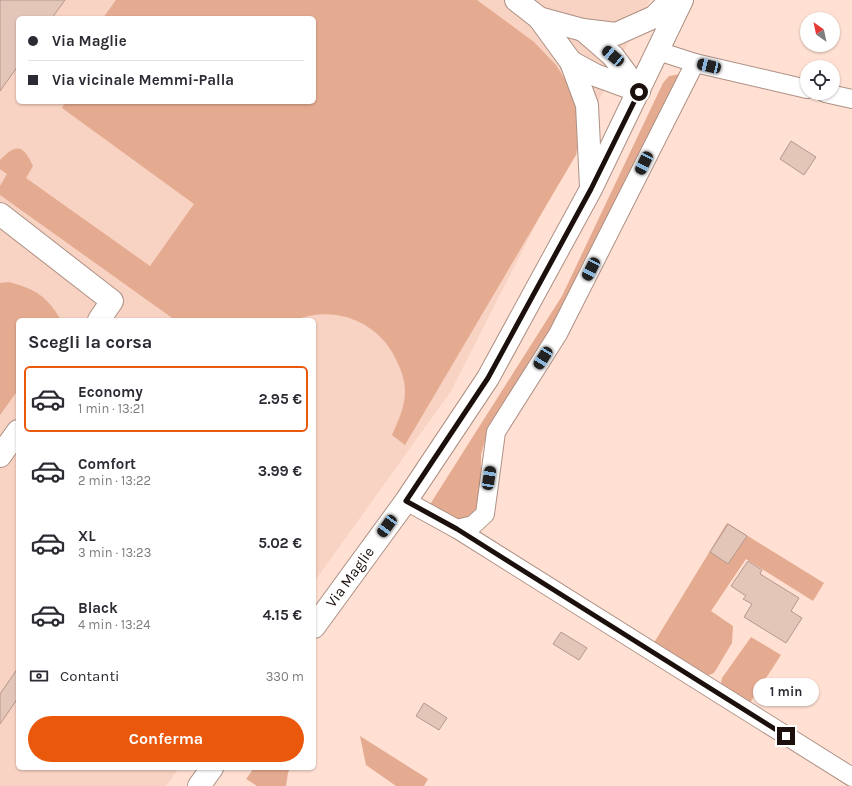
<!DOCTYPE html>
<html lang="it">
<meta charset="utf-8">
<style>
body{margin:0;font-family:Karla,sans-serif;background:#f7f7f7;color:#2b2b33;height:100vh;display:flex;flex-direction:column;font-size:15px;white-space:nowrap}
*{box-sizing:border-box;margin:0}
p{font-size:13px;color:#7c7c81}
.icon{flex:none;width:22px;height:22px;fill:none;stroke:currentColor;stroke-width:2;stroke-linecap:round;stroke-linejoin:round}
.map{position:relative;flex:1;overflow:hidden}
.side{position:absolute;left:16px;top:318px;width:300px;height:452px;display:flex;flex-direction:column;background:#fff;border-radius:6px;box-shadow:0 1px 3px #0004}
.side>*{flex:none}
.hud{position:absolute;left:16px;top:16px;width:300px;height:88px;border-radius:6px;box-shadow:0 1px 3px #0004;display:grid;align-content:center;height:88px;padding:0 12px;background:#fff}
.needle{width:26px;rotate:327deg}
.tools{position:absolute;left:800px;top:12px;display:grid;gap:8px}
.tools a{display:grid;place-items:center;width:40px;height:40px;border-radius:50%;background:#fff;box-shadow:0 1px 3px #0004;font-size:20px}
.end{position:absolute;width:18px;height:18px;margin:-9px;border:5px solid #1b100c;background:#fff;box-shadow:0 0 0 2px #fff}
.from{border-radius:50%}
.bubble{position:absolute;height:28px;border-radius:14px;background:#fff;box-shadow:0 1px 3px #0004;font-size:13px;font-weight:700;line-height:28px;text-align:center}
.car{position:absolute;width:12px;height:24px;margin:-12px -6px;border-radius:5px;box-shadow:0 0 3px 1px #0007;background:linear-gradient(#222 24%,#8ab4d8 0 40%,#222 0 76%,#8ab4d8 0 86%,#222 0)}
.hud b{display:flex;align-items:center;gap:14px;height:38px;font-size:15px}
.hud b+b{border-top:1px solid #e1e1e2}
.hud i{width:10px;height:10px;background:#2b2b33}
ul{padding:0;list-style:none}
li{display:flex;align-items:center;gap:12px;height:66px;margin:0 8px 6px;padding:0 4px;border:2px solid transparent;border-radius:6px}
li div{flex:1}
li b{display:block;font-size:15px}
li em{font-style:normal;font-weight:700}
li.current{border-color:#ea580c}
li>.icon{width:36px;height:36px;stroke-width:1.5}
h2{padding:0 12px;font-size:18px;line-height:48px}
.pay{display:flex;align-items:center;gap:10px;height:44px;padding:0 12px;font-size:15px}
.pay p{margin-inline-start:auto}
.cta{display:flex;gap:8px;margin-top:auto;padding:8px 12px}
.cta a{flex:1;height:46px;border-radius:24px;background:#ea580c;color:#fff;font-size:16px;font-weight:700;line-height:46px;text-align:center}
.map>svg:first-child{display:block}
.built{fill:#f8d2c2;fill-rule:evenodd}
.green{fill:#e5ab91}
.building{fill:#e4c6b9;stroke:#b4988b}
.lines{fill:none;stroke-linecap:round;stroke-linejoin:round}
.street-casing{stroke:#ad9084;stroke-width:20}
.secondary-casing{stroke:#ad9084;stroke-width:24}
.primary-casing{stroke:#ad9084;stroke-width:24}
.street{stroke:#fff;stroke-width:18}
.secondary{stroke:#fff;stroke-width:22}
.primary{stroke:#fff;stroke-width:22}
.route{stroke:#1b100c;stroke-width:5}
.labels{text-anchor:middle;stroke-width:4;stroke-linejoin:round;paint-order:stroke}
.street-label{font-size:15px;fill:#1b100c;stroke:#fff}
</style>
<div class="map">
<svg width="852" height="786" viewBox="0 0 852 786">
<rect width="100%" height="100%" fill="#ffe0d3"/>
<path class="built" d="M0,0H650L451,391L314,582V320H18V768H179L166,786H0ZM18,18H314V102H18Z"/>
<g class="green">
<path d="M116,0H477L534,42L556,65L570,87L579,110L580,136L576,155L405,445L392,435C398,421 405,407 405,391C405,382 402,372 398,364C382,323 336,304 295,320H175L0,195V186L7,174L0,169V160C17,143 23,145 33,166L26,178L150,266L194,204L62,108L65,102H314V18H103Z"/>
<path d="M681,74L562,310L495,417L487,433L481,455V508C457,527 455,518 429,506L562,296L663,83L669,76Z"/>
<path d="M9,282C35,289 47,296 61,320H18V390L0,415V283Z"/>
<path d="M727,523L824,583L813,601L746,559L711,611L733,626L732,643L714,673L702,678L652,646Z"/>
<path d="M751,637L781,655L748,706L720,689L722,678Z"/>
<path d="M360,736L428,779L424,786H396L366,765Z"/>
<path d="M254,768H290L288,773L286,786H257L246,779Z"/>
</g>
<g class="building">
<path d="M0,0H65L52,18H18V66L0,91Z"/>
<path d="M791,141L816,157L804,175L780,159Z"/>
<path d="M728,524L747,536L728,564L710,552Z"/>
<path d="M748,561L762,570L760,574L799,598L791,611L802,618L786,643L744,617L752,604L743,599L746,596L731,586Z"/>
<path d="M561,632L587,648L579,660L553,644Z"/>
<path d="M18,668V698L0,724V694Z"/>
<path d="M424,703L447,718L439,730L416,716Z"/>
</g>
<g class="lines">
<defs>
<g id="street">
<path d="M658,51L695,63L807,89"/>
<path d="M825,93L852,99"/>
<path d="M406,501L457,529L852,777"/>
<path d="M457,529L473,525L485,514L496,432L558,334L695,63"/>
</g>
<g id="secondary">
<path d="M539,18L571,62L587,105L591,187"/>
<path d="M583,30L613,56L639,91"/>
<path d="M571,62L595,75L639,91"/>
<path d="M0,214L112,301L99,320"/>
<path d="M0,456L18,431"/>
<path d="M314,627L406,501L488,378L591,189L682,0"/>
<path d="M199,786L212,768"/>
</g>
<path id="primary" d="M516,0L539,18L583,30L616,34L654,17L671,0"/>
</defs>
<use href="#street" class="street-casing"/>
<use href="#secondary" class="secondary-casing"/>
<use href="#primary" class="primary-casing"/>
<use href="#street" class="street"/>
<use href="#secondary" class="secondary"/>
<use href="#primary" class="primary"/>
</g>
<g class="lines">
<path class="route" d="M639,92L591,189L488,378L406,501L457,529L786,736"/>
</g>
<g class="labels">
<g class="street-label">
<text transform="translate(350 577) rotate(-54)" y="5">Via Maglie</text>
</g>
</g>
</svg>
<div class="tools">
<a><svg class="needle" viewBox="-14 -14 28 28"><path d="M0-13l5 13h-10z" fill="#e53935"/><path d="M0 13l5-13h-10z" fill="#7c7c81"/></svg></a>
<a><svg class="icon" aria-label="locate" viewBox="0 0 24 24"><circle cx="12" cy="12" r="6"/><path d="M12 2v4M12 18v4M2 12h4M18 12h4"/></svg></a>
</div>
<i class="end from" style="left:639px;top:92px"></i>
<i class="end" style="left:786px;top:736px"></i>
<div class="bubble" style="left:753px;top:678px;width:66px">1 min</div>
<i class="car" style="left:613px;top:56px;rotate:310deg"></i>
<i class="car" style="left:709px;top:66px;rotate:283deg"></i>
<i class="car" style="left:644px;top:163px;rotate:206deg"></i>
<i class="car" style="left:591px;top:269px;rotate:207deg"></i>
<i class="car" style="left:543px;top:358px;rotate:212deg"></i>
<i class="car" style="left:489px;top:478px;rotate:9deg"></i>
<i class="car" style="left:387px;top:526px;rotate:216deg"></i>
<div class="hud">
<b><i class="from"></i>Via Maglie</b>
<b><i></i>Via vicinale Memmi-Palla</b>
</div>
<section class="side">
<h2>Scegli la corsa</h2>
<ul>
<li class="current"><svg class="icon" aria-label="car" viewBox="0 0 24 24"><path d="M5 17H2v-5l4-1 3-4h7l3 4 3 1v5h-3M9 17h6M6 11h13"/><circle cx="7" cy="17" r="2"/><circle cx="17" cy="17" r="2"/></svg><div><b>Economy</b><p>1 min · 13:21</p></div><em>2.95 €</em></li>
<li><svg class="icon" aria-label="car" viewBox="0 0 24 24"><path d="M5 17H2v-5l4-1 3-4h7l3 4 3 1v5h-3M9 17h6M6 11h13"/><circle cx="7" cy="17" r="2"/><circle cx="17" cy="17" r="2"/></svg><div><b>Comfort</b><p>2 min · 13:22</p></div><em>3.99 €</em></li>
<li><svg class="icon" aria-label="car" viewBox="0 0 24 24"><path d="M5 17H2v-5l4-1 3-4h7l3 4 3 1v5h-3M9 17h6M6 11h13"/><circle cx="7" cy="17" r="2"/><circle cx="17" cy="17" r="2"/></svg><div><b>XL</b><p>3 min · 13:23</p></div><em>5.02 €</em></li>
<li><svg class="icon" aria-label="car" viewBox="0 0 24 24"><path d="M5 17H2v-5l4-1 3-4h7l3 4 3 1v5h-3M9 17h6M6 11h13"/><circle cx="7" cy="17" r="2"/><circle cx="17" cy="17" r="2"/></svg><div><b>Black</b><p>4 min · 13:24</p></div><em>4.15 €</em></li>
</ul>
<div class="pay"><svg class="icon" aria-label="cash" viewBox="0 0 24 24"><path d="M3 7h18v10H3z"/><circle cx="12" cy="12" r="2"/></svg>Contanti<p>330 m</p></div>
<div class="cta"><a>Conferma</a></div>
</section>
</div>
